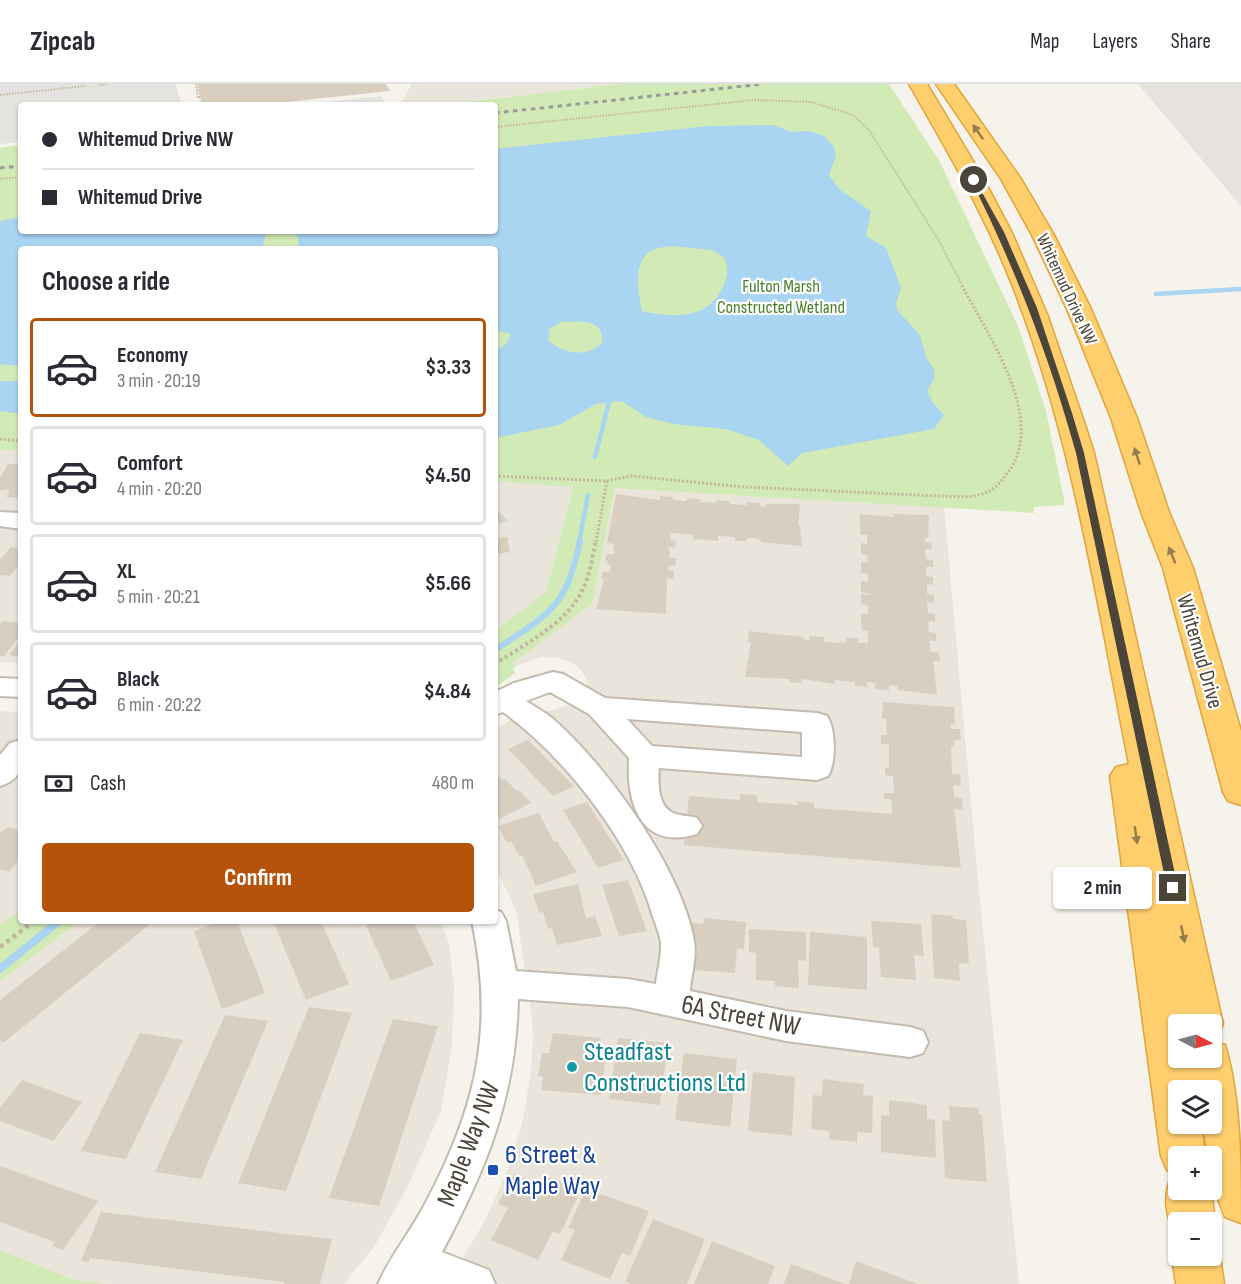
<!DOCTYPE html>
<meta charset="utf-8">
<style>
body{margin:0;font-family:"Sofia Sans Condensed",sans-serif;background:#f2f2f3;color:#2b2b33;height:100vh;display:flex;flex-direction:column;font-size:22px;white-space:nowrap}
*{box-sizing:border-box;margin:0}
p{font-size:20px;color:#7c7c81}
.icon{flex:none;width:33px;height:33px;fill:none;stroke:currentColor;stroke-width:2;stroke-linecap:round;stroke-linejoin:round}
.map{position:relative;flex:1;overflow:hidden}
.side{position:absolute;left:18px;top:162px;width:480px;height:678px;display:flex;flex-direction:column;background:#fff;border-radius:6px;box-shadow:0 2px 4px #0004}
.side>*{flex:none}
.hud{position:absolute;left:18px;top:18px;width:480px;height:132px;border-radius:6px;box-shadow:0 2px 4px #0004;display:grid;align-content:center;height:132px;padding:0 24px;background:#fff}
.needle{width:39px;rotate:96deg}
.fabs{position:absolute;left:1168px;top:930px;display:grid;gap:12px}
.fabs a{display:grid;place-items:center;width:54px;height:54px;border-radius:6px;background:#fff;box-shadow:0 2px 4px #0004;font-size:30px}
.end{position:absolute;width:27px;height:27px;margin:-14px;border:8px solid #4b4439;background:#fff;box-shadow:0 0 0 3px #fff}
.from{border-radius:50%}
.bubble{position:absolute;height:42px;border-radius:6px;background:#fff;box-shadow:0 2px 4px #0004;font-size:20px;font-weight:700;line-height:42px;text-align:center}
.hud b{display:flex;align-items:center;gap:21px;height:57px;font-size:22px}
.hud b+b{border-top:2px solid #e1e1e2}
.hud i{width:15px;height:15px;background:#2b2b33}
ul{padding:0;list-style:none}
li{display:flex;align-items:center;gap:18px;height:99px;margin:0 12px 9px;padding:0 12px;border:3px solid #e1e1e2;border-radius:6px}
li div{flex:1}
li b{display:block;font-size:22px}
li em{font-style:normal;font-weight:700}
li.selected{border-color:#b45309}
li>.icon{width:54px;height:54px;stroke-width:1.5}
h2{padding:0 24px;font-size:27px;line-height:72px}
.pay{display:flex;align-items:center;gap:15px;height:66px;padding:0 24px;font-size:22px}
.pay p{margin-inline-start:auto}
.action{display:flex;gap:12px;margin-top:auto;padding:12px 24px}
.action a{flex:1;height:69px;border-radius:6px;background:#b45309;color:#fff;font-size:24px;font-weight:700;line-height:69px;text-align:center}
header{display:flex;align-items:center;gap:36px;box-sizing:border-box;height:84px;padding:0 30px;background:#fff;border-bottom:2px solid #e1e1e2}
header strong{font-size:28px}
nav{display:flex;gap:33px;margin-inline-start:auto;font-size:21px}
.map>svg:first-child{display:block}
.residential{fill:#eae5da}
.industrial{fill:#e6e2dd}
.green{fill:#d2eab5}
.parking{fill:#e5e3e0}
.water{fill:#a9d4f2;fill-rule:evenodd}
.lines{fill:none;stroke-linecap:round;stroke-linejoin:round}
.stream-far2{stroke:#a9d4f2;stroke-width:4.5}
.stream-far1{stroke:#a9d4f2;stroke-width:6}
.stream{stroke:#a9d4f2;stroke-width:8}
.building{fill:#d8cfc1}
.minor-casing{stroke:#c2bbae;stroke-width:4}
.highway-casing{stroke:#e0a43c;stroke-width:3}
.path-far3{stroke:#c4b79f;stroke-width:2;stroke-dasharray:1.5 1.5;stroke-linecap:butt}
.path-far2{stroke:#c4b79f;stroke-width:3;stroke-dasharray:2 2;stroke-linecap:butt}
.path-far1{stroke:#c4b79f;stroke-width:4;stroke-dasharray:3 3;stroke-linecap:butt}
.path{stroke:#c4b79f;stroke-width:4.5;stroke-dasharray:4 4;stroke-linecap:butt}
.minor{fill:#fff;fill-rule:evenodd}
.highway{fill:#ffcf6e;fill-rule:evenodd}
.rail{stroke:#9a9a9a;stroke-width:3;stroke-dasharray:4.5 4.5;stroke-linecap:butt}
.oneway{fill:#937c4e}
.route{fill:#4b4439}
.culture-dot{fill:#0f9aa8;stroke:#fff;stroke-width:2}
.transit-dot{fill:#1a4fb4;stroke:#fff;stroke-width:2}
.labels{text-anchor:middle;stroke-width:4.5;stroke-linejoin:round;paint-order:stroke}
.far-park-label{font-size:18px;fill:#4a7f2a;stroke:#fff}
.far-street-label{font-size:18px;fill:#4b4439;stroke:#fff}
.street-label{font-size:22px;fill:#4b4439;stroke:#fff}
.near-street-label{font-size:27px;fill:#4b4439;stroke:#fff}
.near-culture-label{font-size:27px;fill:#0d838f;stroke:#fff;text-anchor:start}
.near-transit-label{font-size:27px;fill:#164399;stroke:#fff;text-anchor:start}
</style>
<header>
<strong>Zipcab</strong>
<nav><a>Map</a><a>Layers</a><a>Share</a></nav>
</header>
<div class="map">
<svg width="1241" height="1200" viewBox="0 0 1241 1200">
<rect width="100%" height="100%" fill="#f6f3ec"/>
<g class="residential">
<path d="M412,0H619L439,21H400Z"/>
<path d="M0,366L21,367V579L0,578Z"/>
<path d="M495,397L573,402L546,508L495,547Z"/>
<path d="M615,404L944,423L979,807L1019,1200H447L486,1135L510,1080L522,1040L531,987L533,951L531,925L516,827L495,782V646L510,636L571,621L586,606L587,598L583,588L573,579L559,574L541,573L516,582L512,580L592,520Z"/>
<path d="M0,627L21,629V826L0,841Z"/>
<path d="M80,837H441L449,859L454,903L452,962L441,1027L408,1102L374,1163L344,1200H108L72,1195L0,1166V897Z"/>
</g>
<path class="industrial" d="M1138,0H1241V122Z"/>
<g class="green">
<path d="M619,0H889L939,76L1018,242L1046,327L1065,421L1034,423V429L615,404L592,520L512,580L516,582L513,585L515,589L495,604V547L546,508L573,403L495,397V165H21V367L0,366V64L21,61V147H495V21H439Z"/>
<path d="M21,826V837H80L0,897V841Z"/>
<path d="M0,1166L72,1195L108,1200H0Z"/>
</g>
<g class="parking">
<path d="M0,0H176L181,21H21V58L0,60Z"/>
<path d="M382,12L385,20L297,21Z"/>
</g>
<g class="water">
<path d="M773,41L791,48L809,47L824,52L834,63L836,72L829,91L840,106L871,127L866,152L886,164L901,204L896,219L897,226L920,251L926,273L934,285L935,293L927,307L934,320L944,331L934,345L802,369L788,382L759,356L725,345L674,340L646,333L622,317L596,320L559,341L495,354V268L507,259L511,250L495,246V165H299L298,152L289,147H495V65L708,42ZM672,162L712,166L724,173C729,186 728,192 722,205C707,236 671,234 642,227C638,209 632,175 653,166C659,163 666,163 672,162ZM561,238C579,238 604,233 602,259C587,274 563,270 548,256L549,245Z"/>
<path d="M21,133V147H279L266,150L262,165H21V282L0,280V137Z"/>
<path d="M0,297H21V330L0,327Z"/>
</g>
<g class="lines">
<g class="stream-far2">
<path d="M1156,210L1241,205"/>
<path d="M595,373L609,318"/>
<path d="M579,458L588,411"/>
</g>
<path class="stream-far1" d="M495,566C550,529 566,525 580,456"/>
<path class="stream" d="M0,885L59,837"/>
</g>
<g class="building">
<path d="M197,0H386L390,7L258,21H202Z"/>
<path d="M8,380H21V414L6,413L10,406H0V394Z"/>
<path d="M616,410L660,416V412L673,413V416L687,417V414L701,415L700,418L716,419L717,416L730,417V420L747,421V418L760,419V422L766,423V420H800L798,441H800L802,462L761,458V456L753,454H747V457H735V453L718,452V457L693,455L694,451L671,449L670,456L676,457L675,464L669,463L670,474H676L675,482H669L668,487H674L673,495L667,494L666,530L596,525L604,495H601L603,487L610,488L611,481H607L608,477H605L607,470H614L615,466H613L614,460L607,459Z"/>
<path d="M495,423L508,437L495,441Z"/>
<path d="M859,430L894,433V430L929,431L928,454H925V458L931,459L932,465H925L926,475L933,476V483H926V492L933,493V501L927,500V510L934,511V519L927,518L928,529L935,530V538L928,537L929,548L936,549V557H930V567L939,569L940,577H933L937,611L898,606L897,602L889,601V606L875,605V599L867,598V603L855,602V598L835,596V600L802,595L801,599L789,598V595L745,593L751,558H748L749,547L803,553V555L809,556L810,552L824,553V558L843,559L846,558L847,554H858V559H868V547L862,546L861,538V530H868V521L861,520V510L868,511V509L861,508V497L868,498V490L861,489V478H868L867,471L861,470V459L867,460V451H861Z"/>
<path d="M507,453L510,468L495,470V454Z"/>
<path d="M11,463L21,464V478L10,492L0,491V476Z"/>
<path d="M3,537L21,539V550L4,572H0V540Z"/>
<path d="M21,556V573L9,571Z"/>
<path d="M883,618L954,623L955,641L951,640V645H960L961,656H954V663L951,662L952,690L960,691L961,702L953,701L954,713L962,714L963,726L954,725L961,784L684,761L689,712L740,716V710L757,711V718L798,721V717L814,719V724L892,730L891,715H884V709H894L893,692L885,691V684H889V660H881V651H887L886,635H882Z"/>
<path d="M528,656L574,702L553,712L508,665Z"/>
<path d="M495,688L502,696L505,695L517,707L519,706L531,719L495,737Z"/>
<path d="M587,718L624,776L598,784L563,726Z"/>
<path d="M539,729L554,758L557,757L577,788L536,802L522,771L519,772L511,757L507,759L498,742Z"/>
<path d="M8,743L21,747V774L9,788L0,785V749Z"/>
<path d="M628,796L647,847L619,852L602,801Z"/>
<path d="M578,800L586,834L595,832L602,852L557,861L552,844L548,845L543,828L539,829L533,810Z"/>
<path d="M931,830L953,832V835L966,836L969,876L968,880L959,879L960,897L934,894Z"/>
<path d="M704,834L746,838L744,865L737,864L735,889L694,886L697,857L690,856L692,839L703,840Z"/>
<path d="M101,837H154L3,959L0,956V916Z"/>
<path d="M221,837H237L265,909L222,925L194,847Z"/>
<path d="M273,837H321L349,900L306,916Z"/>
<path d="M364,837H413L434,881L391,897Z"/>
<path d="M871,837L921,840L924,872L914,871L916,896L881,893L879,864L873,863Z"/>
<path d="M749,845L806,848V877L798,876L799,904L775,902V897L756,896V869L749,868Z"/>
<path d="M810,848L867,853V906L808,901Z"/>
<path d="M309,923L352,929L286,1107L238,1099Z"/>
<path d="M225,931L268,937L201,1095L155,1088Z"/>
<path d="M393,935L438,942L379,1122L329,1114Z"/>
<path d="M140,949L183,956L126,1075L81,1067Z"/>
<path d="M553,949L601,954L599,974H606L601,1011L541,1006L543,993L538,992L542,969H549Z"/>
<path d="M618,954L668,959L660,1021L609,1015Z"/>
<path d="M684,969L737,975L730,1043L675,1036Z"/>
<path d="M753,988L795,993L792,1052L748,1047Z"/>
<path d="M823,995L864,1000L863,1011L873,1012L872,1049L857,1048V1058L829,1055V1047L811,1045L813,1011L822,1012Z"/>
<path d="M22,996L82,1018L53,1057L0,1037V1024Z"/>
<path d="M889,1016L927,1021V1035L935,1036L936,1074L881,1068V1031L889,1032Z"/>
<path d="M949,1022L978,1024L979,1030L982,1031L987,1098L945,1094L942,1036L950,1037Z"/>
<path d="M0,1082L98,1117L63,1166L52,1162L55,1158L0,1138Z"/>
<path d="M514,1090L541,1101L546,1092L581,1106L560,1150L553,1147L538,1176L491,1156L508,1124L498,1120Z"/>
<path d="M586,1105L649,1127L630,1172L622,1169L610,1195L561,1176L575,1146L568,1144Z"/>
<path d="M101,1128L332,1155L320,1200H284V1198L90,1174L89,1178L81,1177Z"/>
<path d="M653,1135L705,1155L687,1200H631L625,1198Z"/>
<path d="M712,1157L775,1182L768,1200H694Z"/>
<path d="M856,1177L918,1200H849Z"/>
<path d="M791,1180L845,1200H784Z"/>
</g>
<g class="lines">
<defs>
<g id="minor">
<path d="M0,428L21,429V445L0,442Z"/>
<path d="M553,588L563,590L605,614L817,629L827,632C836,645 836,679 828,692L817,696L659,684C658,698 657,721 673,729C680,732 690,732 697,734L702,742L697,750C641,767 626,719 629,674L589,630L550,608L526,617C535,623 545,628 553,635C607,682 682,786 694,857C697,872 691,892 690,907L786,927L910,943L923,947L928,958L923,969L910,973L786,957L628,923L518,915C516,1012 487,1084 442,1168L489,1186L495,1200H378C390,1173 410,1148 424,1122C476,1025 495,946 472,837H495V826L501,828L506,837L516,887L628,895L656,900C657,888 662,872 661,859C660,851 656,841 653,833C632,758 565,673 503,628L495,631V608L514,599ZM627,635L802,648V673L652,662Z"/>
<path d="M0,594L21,595V613L0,612Z"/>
<path d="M21,656C21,678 26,694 0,702V671L10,659Z"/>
</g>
<g id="highway">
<path d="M909,0H927L982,92L1012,149L1047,230L1085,341L1094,369L1223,940L1217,952L1212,954V940H1179V974H1212V957L1225,961C1241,1013 1241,1083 1241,1139L1225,1133C1216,1113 1212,1094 1212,1072H1209L1202,1040H1212V1006H1179V1040H1201L1205,1072H1179V1106H1211L1215,1138L1212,1145V1138H1179V1154L1176,1153C1166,1132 1162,1113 1172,1091L1177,1090L1167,1086L1161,1072L1110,692L1116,683L1129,680C1097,519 1073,356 1013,203C985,131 947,66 909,0Z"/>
<path d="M936,0H954L1021,95L1054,151L1091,225L1137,334L1169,428L1193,484L1241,647V721L1228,717L1223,708L1163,484L1141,428L1111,334L1067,225L1032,151L1001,95Z"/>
<path d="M1213,1156L1220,1172L1224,1200H1176L1172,1172L1179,1157V1172H1212Z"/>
</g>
</defs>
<use href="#minor" class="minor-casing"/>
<use href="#highway" class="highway-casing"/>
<g class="path-far3">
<path d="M196,0L198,14L200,13"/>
<path d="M99,1L108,0"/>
<path d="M0,11L85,2"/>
<path d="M495,43L754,16L811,18L853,31L869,46L938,155L962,201"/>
<path d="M0,95L21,93"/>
</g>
<g class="path-far2">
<path d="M0,355L21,357"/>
<path d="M495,392L607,397L631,392L745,403L939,412C954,412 971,415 985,409C994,406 1000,398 1006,391C1050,338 987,250 961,200"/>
<path d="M596,458L607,397"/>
</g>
<path class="path-far1" d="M495,580C523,561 560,543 578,514C589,497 592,475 596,456"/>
<path class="path" d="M0,863L34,837"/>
<use href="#minor" class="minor"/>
<use href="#highway" class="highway"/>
<g class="rail">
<path d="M495,29L763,0"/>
<path d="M0,84L21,82"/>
</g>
</g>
<defs><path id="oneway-solid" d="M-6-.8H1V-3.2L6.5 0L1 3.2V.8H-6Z" transform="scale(1.5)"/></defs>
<g class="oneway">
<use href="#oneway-solid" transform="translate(978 48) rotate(-125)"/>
<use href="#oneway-solid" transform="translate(1137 372) rotate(-108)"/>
<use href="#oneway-solid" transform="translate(1172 471) rotate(-112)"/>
<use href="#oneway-solid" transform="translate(1136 751) rotate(82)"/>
<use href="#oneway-solid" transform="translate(1183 850) rotate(78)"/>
</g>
<path class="route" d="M974,94L1004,148L1037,224L1072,329L1084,369L1178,804L1173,809L1167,804L1076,369C1049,272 1016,186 971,96Z"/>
<circle class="culture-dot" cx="572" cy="983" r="6"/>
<rect class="transit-dot" x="487" y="1080" width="12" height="12" rx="3"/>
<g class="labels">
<g class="far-park-label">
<text x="781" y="208">Fulton Marsh<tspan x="781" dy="21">Constructed Wetland</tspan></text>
</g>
<g class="far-street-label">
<text transform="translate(1067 205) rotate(65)" y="6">Whitemud Drive NW</text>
</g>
<g class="street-label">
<text transform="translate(1201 567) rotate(74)" y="8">Whitemud Drive</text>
</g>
<g class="near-street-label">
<text transform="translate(741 931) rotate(11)" y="9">6A Street NW</text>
<text transform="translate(468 1060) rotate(-69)" y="9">Maple Way NW</text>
</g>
<g class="near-culture-label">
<text x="584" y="976">Steadfast<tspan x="584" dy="31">Constructions Ltd</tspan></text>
</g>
<g class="near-transit-label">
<text x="505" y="1079">6 Street &amp;<tspan x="505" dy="31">Maple Way</tspan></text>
</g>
</g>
</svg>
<div class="fabs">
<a><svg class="needle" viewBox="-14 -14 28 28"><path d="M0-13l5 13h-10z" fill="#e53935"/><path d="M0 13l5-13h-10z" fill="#7c7c81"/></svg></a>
<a><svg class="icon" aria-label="layers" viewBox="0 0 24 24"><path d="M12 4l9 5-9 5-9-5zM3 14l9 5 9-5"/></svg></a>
<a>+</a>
<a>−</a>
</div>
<i class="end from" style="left:974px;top:96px"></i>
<i class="end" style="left:1173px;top:804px"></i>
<div class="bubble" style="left:1053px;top:783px;width:99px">2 min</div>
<div class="hud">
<b><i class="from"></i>Whitemud Drive NW</b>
<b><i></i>Whitemud Drive</b>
</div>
<section class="side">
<h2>Choose a ride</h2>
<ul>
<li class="selected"><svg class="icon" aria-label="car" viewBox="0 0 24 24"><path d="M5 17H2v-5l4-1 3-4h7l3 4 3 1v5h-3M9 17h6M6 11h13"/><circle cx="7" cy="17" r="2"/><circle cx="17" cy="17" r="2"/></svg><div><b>Economy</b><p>3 min · 20:19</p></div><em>$3.33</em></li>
<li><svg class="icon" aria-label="car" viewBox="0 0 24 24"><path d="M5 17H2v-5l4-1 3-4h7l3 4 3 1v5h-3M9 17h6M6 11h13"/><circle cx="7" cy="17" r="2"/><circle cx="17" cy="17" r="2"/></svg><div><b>Comfort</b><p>4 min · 20:20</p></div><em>$4.50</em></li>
<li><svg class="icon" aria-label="car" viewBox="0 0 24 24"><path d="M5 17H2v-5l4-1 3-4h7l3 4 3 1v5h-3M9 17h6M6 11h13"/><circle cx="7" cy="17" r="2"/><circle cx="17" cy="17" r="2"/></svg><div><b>XL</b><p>5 min · 20:21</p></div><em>$5.66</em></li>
<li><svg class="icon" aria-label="car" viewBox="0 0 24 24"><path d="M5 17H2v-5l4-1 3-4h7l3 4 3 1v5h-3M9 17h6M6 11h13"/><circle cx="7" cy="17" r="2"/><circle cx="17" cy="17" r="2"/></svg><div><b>Black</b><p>6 min · 20:22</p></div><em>$4.84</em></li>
</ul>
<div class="pay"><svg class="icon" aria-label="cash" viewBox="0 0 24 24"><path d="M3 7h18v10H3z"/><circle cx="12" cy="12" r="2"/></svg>Cash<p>480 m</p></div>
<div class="action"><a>Confirm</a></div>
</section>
</div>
